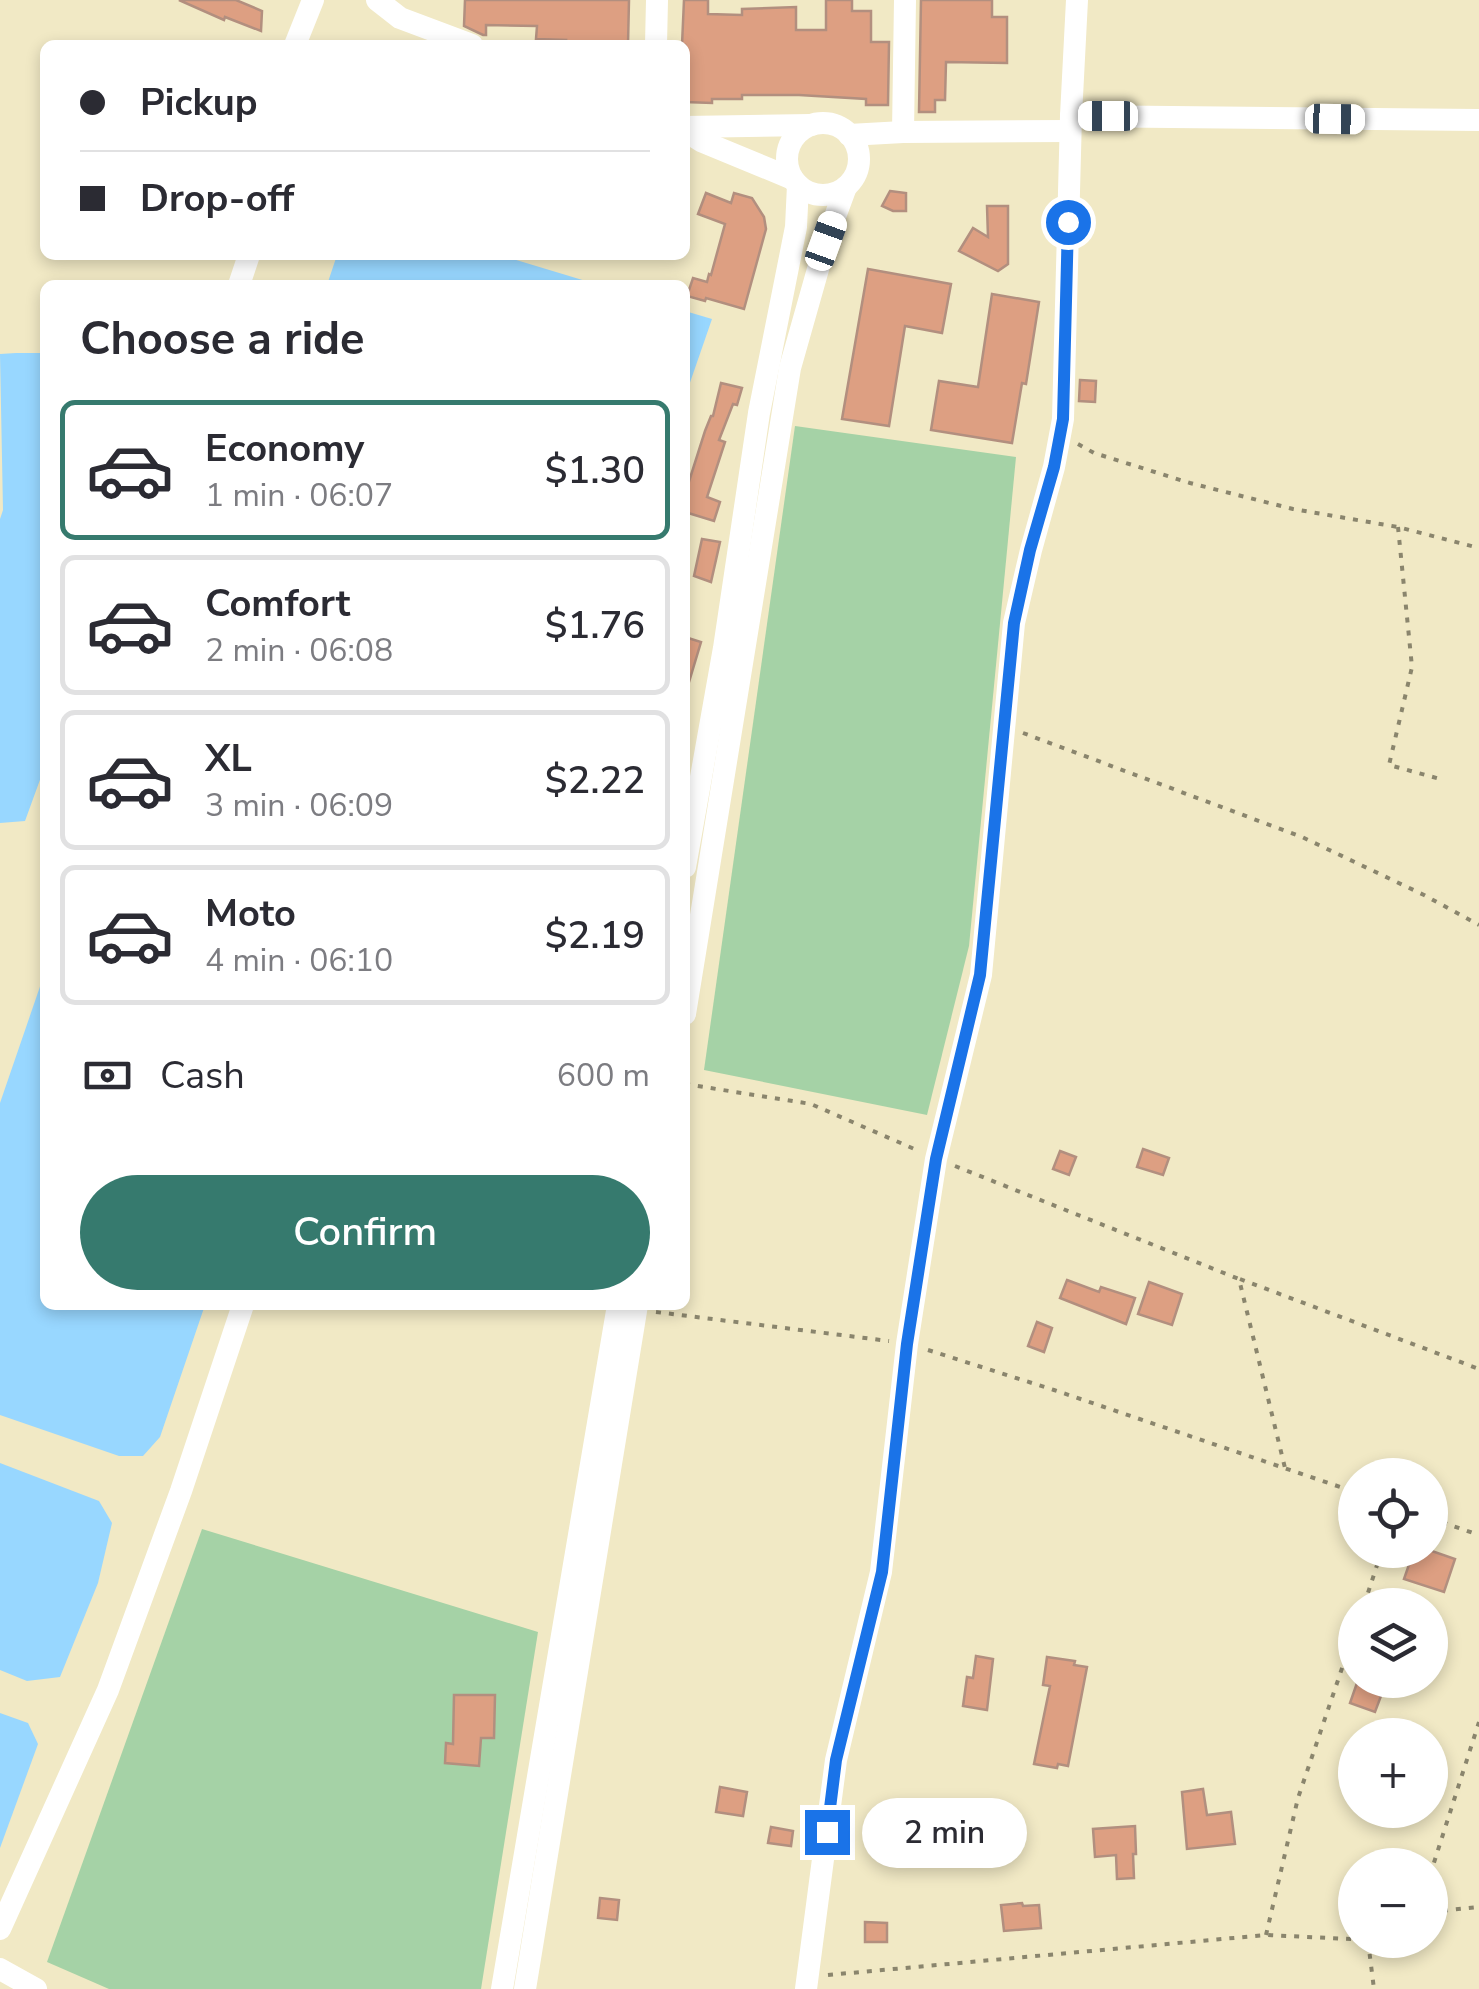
<!DOCTYPE html>
<meta charset="utf-8">
<style>
body{margin:0;font-family:"Nunito Sans",sans-serif;background:#f7f7f7;color:#2b2b33;height:100vh;display:flex;flex-direction:column;font-size:38px;white-space:nowrap}
*{box-sizing:border-box;margin:0}
p{font-size:32px;color:#7c7c81}
.icon{flex:none;width:55px;height:55px;fill:none;stroke:currentColor;stroke-width:2;stroke-linecap:round;stroke-linejoin:round}
.map{position:relative;flex:1;overflow:hidden}
.sheet{position:absolute;left:40px;top:280px;width:650px;height:1030px;display:flex;flex-direction:column;background:#fff;border-radius:15px;box-shadow:0 5px 15px #0003}
.sheet>*{flex:none}
.banner{position:absolute;left:40px;top:40px;width:650px;height:220px;border-radius:15px;box-shadow:0 5px 15px #0003;display:grid;align-content:center;height:220px;padding:0 40px;background:#fff}
.buttons{position:absolute;left:1338px;top:1458px;display:grid;gap:20px}
.buttons a{display:grid;place-items:center;width:110px;height:110px;border-radius:50%;background:#fff;box-shadow:0 5px 15px #0003;font-size:50px}
.end{position:absolute;width:45px;height:45px;margin:-22px;border:12px solid #1a73e8;background:#fff;box-shadow:0 0 0 5px #fff}
.from{border-radius:50%}
.bubble{position:absolute;height:70px;border-radius:35px;background:#fff;box-shadow:0 5px 15px #0003;font-size:32px;font-weight:600;line-height:70px;text-align:center}
.car{position:absolute;width:30px;height:60px;margin:-30px -15px;border-radius:12px;box-shadow:0 0 8px 2px #0007;background:linear-gradient(#fff 24%,#345 0 40%,#fff 0 76%,#345 0 86%,#fff 0)}
.banner b{display:flex;align-items:center;gap:35px;height:95px;font-size:38px}
.banner b+b{border-top:2px solid #e1e1e2}
.banner i{width:25px;height:25px;background:#2b2b33}
ul{padding:0;list-style:none}
li{display:flex;align-items:center;gap:30px;height:140px;margin:0 20px 15px;padding:0 20px;border:5px solid #e1e1e2;border-radius:15px}
li div{flex:1}
li b{display:block;font-size:38px}
li em{font-style:normal;font-weight:600}
li.selected{border-color:#367a6e}
li>.icon{width:90px;height:90px;stroke-width:1.5}
h2{padding:0 40px;font-size:45px;line-height:120px}
.pay{display:flex;align-items:center;gap:25px;height:110px;padding:0 40px;font-size:38px}
.pay p{margin-inline-start:auto}
.cta{display:flex;gap:20px;margin-top:auto;padding:20px 40px}
.cta a{flex:1;height:115px;border-radius:60px;background:#367a6e;color:#fff;font-size:40px;font-weight:600;line-height:115px;text-align:center}
.map>svg:first-child{display:block}
.green{fill:#a5d2a6}
.water{fill:#98d7ff}
.building{fill:#dd9f82;stroke:#b28f7f;stroke-width:2.5}
.lines{fill:none;stroke-linecap:round;stroke-linejoin:round}
.path{stroke:#8a856d;stroke-width:4;stroke-dasharray:5 8;stroke-linecap:butt}
.minor{stroke:#fff;stroke-width:22}
.route{stroke:#1a73e8;stroke-width:12}
</style>
<div class="map">
<svg width="1479" height="1989" viewBox="0 0 1479 1989">
<rect width="100%" height="100%" fill="#f1e9c5"/>
<g class="green">
<path d="M795,426L1016,457L969,946L927,1115L704,1070Z"/>
<path d="M202,1529L538,1632L481,1989H109L47,1962Z"/>
</g>
<g class="water">
<path d="M337,255H500L599,285H327Z"/>
<path d="M685,311L712,319L685,397Z"/>
<path d="M16,353H45V766L25,821L0,823V519L3,510L0,354Z"/>
<path d="M45,972V1305H205L160,1437L143,1456H119L0,1415V1103Z"/>
<path d="M0,1463L99,1501L112,1523L98,1583L60,1677L27,1681L0,1670Z"/>
<path d="M0,1713L28,1723L38,1744L0,1848Z"/>
</g>
<g class="building">
<path d="M179,0H236L262,11L261,31L225,17L224,20Z"/>
<path d="M465,0H629L628,45H565L566,40L536,39L537,26L486,25V35H483L464,26Z"/>
<path d="M684,0H708V14L742,15V9L796,7V30H826V0H852V11H871V42H889L888,105H866V99L799,95H742V99H712V103L685,102V45H682Z"/>
<path d="M921,0H992V17H1007V63L946,62L945,100H935V112H919Z"/>
<path d="M890,191L906,193V211H893L882,206Z"/>
<path d="M706,193L731,203L734,193L752,198L764,217L766,229L744,309L706,298L705,301L687,296L693,278L707,282L709,274L711,275L725,224L698,214Z"/>
<path d="M987,206H1008V264L998,271L959,251L973,228L988,237Z"/>
<path d="M868,269L951,284L942,333L905,326L889,426L842,419Z"/>
<path d="M992,294L1039,302L1026,384L1022,383L1012,443L931,430L939,381L978,387Z"/>
<path d="M1080,380L1096,381L1095,402L1079,401Z"/>
<path d="M721,383L742,388L737,405L733,404L719,440L725,442L707,497L720,502L714,521L685,512V494L705,431L711,416H713Z"/>
<path d="M702,539L720,542L711,582L694,576Z"/>
<path d="M685,637L701,642L689,682L685,681Z"/>
<path d="M1143,1149L1169,1158L1163,1175L1137,1167Z"/>
<path d="M1060,1151L1076,1157L1069,1175L1053,1169Z"/>
<path d="M1067,1280L1099,1292L1101,1287L1135,1298L1126,1324L1060,1298Z"/>
<path d="M1149,1282L1182,1294L1172,1325L1138,1314Z"/>
<path d="M1037,1322L1052,1328L1044,1352L1028,1346Z"/>
<path d="M1420,1550H1429L1455,1559L1444,1592L1404,1579L1412,1556L1417,1558Z"/>
<path d="M976,1656L993,1659L987,1710L963,1706L967,1677L973,1678Z"/>
<path d="M1047,1657L1075,1661L1074,1665L1087,1667L1068,1766L1058,1764L1057,1768L1034,1764L1050,1686L1043,1685Z"/>
<path d="M1358,1680H1387L1375,1712L1350,1703Z"/>
<path d="M454,1695H495L494,1738H481L479,1766L445,1763L446,1743L453,1744Z"/>
<path d="M720,1787L747,1792L743,1816L716,1812Z"/>
<path d="M1203,1789L1207,1815L1231,1812L1235,1844L1187,1849L1182,1792Z"/>
<path d="M954,1818L989,1819L988,1851L953,1848Z"/>
<path d="M1135,1826L1136,1854H1133L1134,1878L1117,1879L1116,1855L1095,1857L1093,1829Z"/>
<path d="M771,1827L793,1831L791,1846L768,1843Z"/>
<path d="M600,1898L619,1900L617,1920L598,1918Z"/>
<path d="M1022,1903L1023,1906L1039,1905L1041,1928L1004,1931L1001,1905Z"/>
<path d="M865,1922L887,1923V1942H865Z"/>
</g>
<g class="lines">
<g class="path">
<path d="M1078,444L1094,453L1190,483L1293,509L1398,527L1479,548"/>
<path d="M1398,527L1412,667L1389,765L1444,780"/>
<path d="M1023,733L1302,837L1424,895L1479,925"/>
<path d="M685,1084L811,1104L919,1151"/>
<path d="M955,1166L1239,1279L1285,1468"/>
<path d="M1240,1279L1479,1369"/>
<path d="M656,1312L889,1341"/>
<path d="M928,1350L1054,1390L1355,1492"/>
<path d="M1430,1518L1479,1535"/>
<path d="M1364,1605L1382,1550"/>
<path d="M1430,1875L1479,1722"/>
<path d="M1430,1912L1479,1907"/>
<path d="M1266,1935L1298,1798L1355,1630"/>
<path d="M1368,1941L1374,1989"/>
<path d="M828,1975L1266,1935L1370,1940"/>
</g>
<g class="minor">
<path d="M377,0L400,18L472,45"/>
<path d="M295,45L313,0"/>
<path d="M656,45L657,0"/>
<path d="M1071,116L1479,120"/>
<circle cx="823" cy="159" r="36"/>
<path d="M685,127L811,125"/>
<path d="M685,131L701,141L793,179"/>
<path d="M903,132L905,0"/>
<path d="M849,135L903,132L1070,131"/>
<path d="M239,285L249,255"/>
<path d="M685,867L724,648L759,413L796,227L798,185"/>
<path d="M685,1014L790,368L826,241L846,187"/>
<path d="M0,1929L108,1690L181,1491L243,1305"/>
<path d="M0,1969L36,1989"/>
<path d="M502,1989L618,1305"/>
<path d="M525,1989L637,1305"/>
<path d="M806,1989L836,1760L881,1572L907,1344L936,1159L981,975L1014,623L1031,550L1054,467L1063,419L1071,116L1077,0"/>
</g>
</g>
<g class="lines">
<path class="route" d="M827,1832L836,1760L882,1572L907,1344L936,1159L980,975L1014,623L1030,550L1054,467L1063,419L1068,222"/>
</g>
</svg>
<div class="buttons">
<a><svg class="icon" aria-label="locate" viewBox="0 0 24 24"><circle cx="12" cy="12" r="6"/><path d="M12 2v4M12 18v4M2 12h4M18 12h4"/></svg></a>
<a><svg class="icon" aria-label="layers" viewBox="0 0 24 24"><path d="M12 4l9 5-9 5-9-5zM3 14l9 5 9-5"/></svg></a>
<a>+</a>
<a>−</a>
</div>
<i class="end from" style="left:1068px;top:222px"></i>
<i class="end" style="left:827px;top:1832px"></i>
<div class="bubble" style="left:862px;top:1798px;width:165px">2 min</div>
<i class="car" style="left:1108px;top:116px;rotate:270deg"></i>
<i class="car" style="left:1335px;top:119px;rotate:91deg"></i>
<i class="car" style="left:826px;top:241px;rotate:20deg"></i>
<div class="banner">
<b><i class="from"></i>Pickup</b>
<b><i></i>Drop-off</b>
</div>
<section class="sheet">
<h2>Choose a ride</h2>
<ul>
<li class="selected"><svg class="icon" aria-label="car" viewBox="0 0 24 24"><path d="M5 17H2v-5l4-1 3-4h7l3 4 3 1v5h-3M9 17h6M6 11h13"/><circle cx="7" cy="17" r="2"/><circle cx="17" cy="17" r="2"/></svg><div><b>Economy</b><p>1 min · 06:07</p></div><em>$1.30</em></li>
<li><svg class="icon" aria-label="car" viewBox="0 0 24 24"><path d="M5 17H2v-5l4-1 3-4h7l3 4 3 1v5h-3M9 17h6M6 11h13"/><circle cx="7" cy="17" r="2"/><circle cx="17" cy="17" r="2"/></svg><div><b>Comfort</b><p>2 min · 06:08</p></div><em>$1.76</em></li>
<li><svg class="icon" aria-label="car" viewBox="0 0 24 24"><path d="M5 17H2v-5l4-1 3-4h7l3 4 3 1v5h-3M9 17h6M6 11h13"/><circle cx="7" cy="17" r="2"/><circle cx="17" cy="17" r="2"/></svg><div><b>XL</b><p>3 min · 06:09</p></div><em>$2.22</em></li>
<li><svg class="icon" aria-label="car" viewBox="0 0 24 24"><path d="M5 17H2v-5l4-1 3-4h7l3 4 3 1v5h-3M9 17h6M6 11h13"/><circle cx="7" cy="17" r="2"/><circle cx="17" cy="17" r="2"/></svg><div><b>Moto</b><p>4 min · 06:10</p></div><em>$2.19</em></li>
</ul>
<div class="pay"><svg class="icon" aria-label="cash" viewBox="0 0 24 24"><path d="M3 7h18v10H3z"/><circle cx="12" cy="12" r="2"/></svg>Cash<p>600 m</p></div>
<div class="cta"><a>Confirm</a></div>
</section>
</div>
